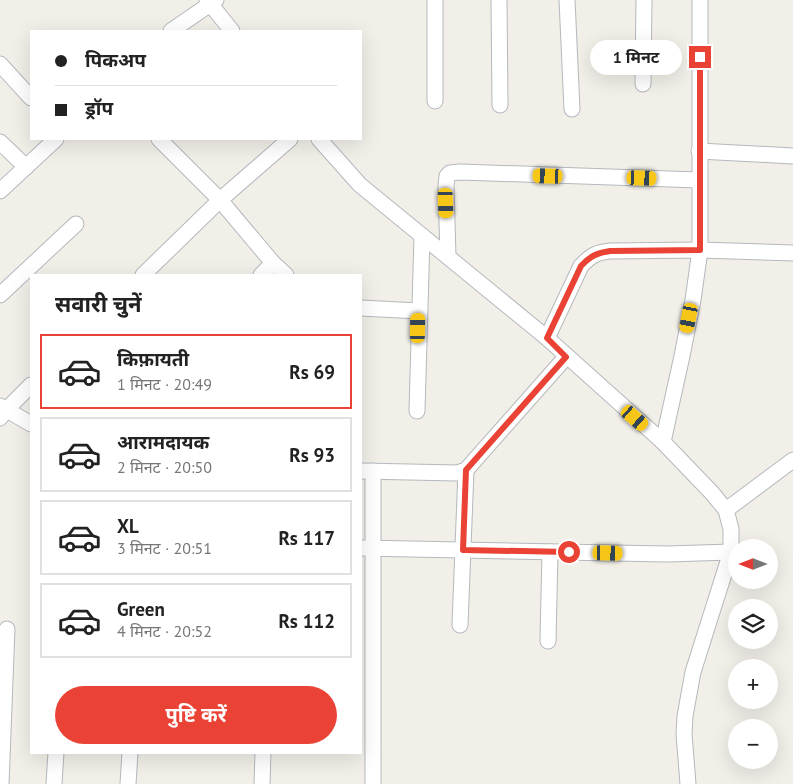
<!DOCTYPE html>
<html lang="hi">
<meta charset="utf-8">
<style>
body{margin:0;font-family:"PT Sans","Noto Sans Devanagari",sans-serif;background:#f2f2f2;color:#222;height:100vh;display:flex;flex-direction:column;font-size:19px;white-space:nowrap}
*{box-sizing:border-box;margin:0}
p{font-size:16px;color:#767676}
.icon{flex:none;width:28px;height:28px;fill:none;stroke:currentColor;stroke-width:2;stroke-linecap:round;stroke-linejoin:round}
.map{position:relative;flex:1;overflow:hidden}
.details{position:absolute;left:30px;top:274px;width:332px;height:480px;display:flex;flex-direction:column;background:#fff;border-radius:0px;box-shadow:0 5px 20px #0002}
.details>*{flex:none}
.banner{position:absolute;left:30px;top:30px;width:332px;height:110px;border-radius:0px;box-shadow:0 5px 20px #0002;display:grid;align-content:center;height:110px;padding:0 25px;background:#fff}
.needle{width:32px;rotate:270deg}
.controls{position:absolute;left:728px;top:539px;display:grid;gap:10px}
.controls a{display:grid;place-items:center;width:50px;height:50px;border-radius:50%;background:#fff;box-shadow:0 5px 20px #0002;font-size:25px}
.end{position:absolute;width:22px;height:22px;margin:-11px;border:6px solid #ea4335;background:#fff;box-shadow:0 0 0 2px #fff}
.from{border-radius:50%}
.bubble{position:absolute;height:35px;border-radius:18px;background:#fff;box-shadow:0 5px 20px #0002;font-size:16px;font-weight:700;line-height:35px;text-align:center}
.car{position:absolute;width:15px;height:30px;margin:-15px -8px;border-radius:6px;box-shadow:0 0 4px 1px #0007;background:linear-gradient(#f5c518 24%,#345 0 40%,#f5c518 0 76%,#345 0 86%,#f5c518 0)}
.banner b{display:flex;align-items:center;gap:18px;height:48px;font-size:19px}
.banner b+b{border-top:1px solid #e0e0e0}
.banner i{width:12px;height:12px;background:#222}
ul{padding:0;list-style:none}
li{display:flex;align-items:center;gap:15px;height:75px;margin:0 10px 8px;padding:0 15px;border:2px solid #e0e0e0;border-radius:0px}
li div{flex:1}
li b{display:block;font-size:19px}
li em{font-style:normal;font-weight:700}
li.active{border-color:#ea4335}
li>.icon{width:45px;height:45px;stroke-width:1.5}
h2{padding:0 25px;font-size:22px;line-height:60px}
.button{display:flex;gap:10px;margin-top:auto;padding:10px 25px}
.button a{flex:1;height:58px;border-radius:30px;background:#ea4335;color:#fff;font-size:20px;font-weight:700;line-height:58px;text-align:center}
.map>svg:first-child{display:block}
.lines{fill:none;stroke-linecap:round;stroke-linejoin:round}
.street-casing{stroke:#b5b8bc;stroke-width:17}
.street{stroke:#fff;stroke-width:15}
.route{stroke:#ea4335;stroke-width:6}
</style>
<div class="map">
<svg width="793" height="784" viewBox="0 0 793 784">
<rect width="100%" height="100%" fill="#f1efe8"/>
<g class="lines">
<defs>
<g id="street">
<path d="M207,0L232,31"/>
<path d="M499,0L500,105"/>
<path d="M567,0L572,109"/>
<path d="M171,31L216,0"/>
<path d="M0,64L31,98"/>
<path d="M643,84L644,0"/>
<path d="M435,101V0"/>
<path d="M159,139L220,200L273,263L286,275"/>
<path d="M319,139L360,185L547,338L663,442L712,493L726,510L731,529V552L693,672L685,716L684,734L688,784"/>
<path d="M0,142L26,167"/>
<path d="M699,151L793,156"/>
<path d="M0,191L56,139"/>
<path d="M448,257L446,185L447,176L450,173L460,172L699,180"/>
<path d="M143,275L220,200L290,139"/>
<path d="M261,275L273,263"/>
<path d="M0,295L76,224"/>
<path d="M361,308L419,311"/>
<path d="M547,338L581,266C590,256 597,252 610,251L700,250L793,253"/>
<path d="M0,406L31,424"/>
<path d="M417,411L422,237"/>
<path d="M0,418L6,410L31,385"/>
<path d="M663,442L682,356L693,300L700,250V0"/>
<path d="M361,471L457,473L466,470L566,357"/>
<path d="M726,510L793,460"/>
<path d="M361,548L667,554L731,552"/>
<path d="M460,625L466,470"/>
<path d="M548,641L550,552"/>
<path d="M1,784L7,629"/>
<path d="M54,784L56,752"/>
<path d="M128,784L130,752"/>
<path d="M262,784L263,752"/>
<path d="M373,784V471"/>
</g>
</defs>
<use href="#street" class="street-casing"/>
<use href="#street" class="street"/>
</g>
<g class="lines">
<path class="route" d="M569,552L463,550L466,470L566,357L547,338L581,266C590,256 597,253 610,251L700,250V57"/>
</g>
</svg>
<div class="controls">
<a><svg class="needle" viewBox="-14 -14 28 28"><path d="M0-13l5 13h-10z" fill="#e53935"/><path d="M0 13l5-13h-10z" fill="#767676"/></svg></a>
<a><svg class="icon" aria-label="layers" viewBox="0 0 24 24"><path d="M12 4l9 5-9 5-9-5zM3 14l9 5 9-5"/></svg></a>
<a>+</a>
<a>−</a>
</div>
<i class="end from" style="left:569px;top:552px"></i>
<i class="end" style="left:700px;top:57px"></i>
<div class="bubble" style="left:590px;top:40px;width:92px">1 मिनट</div>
<i class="car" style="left:548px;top:176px;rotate:272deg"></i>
<i class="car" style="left:642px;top:178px;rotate:92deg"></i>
<i class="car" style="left:446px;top:203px;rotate:178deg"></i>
<i class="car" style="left:689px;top:318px;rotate:191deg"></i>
<i class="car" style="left:418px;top:328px;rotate:1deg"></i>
<i class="car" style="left:635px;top:418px;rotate:131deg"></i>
<i class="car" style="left:608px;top:553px;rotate:91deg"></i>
<div class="banner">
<b><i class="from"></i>पिकअप</b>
<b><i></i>ड्रॉप</b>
</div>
<section class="details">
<h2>सवारी चुनें</h2>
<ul>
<li class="active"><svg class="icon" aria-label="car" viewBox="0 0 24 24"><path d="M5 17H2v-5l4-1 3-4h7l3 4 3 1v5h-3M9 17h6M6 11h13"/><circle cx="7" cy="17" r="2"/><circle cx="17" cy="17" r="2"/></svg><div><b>किफ़ायती</b><p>1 मिनट · 20:49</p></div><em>Rs 69</em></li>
<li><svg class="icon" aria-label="car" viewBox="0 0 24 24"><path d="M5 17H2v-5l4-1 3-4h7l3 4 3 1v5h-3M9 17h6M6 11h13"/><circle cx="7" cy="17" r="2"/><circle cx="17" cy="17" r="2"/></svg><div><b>आरामदायक</b><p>2 मिनट · 20:50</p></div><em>Rs 93</em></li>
<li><svg class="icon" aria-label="car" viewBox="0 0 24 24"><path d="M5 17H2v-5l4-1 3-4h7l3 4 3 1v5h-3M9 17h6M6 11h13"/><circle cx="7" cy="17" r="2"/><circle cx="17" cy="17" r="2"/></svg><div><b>XL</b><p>3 मिनट · 20:51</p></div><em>Rs 117</em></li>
<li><svg class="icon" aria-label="car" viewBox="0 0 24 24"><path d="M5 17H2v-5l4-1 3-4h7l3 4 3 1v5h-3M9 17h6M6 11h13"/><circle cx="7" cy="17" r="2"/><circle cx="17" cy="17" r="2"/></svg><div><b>Green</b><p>4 मिनट · 20:52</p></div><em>Rs 112</em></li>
</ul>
<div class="button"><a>पुष्टि करें</a></div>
</section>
</div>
